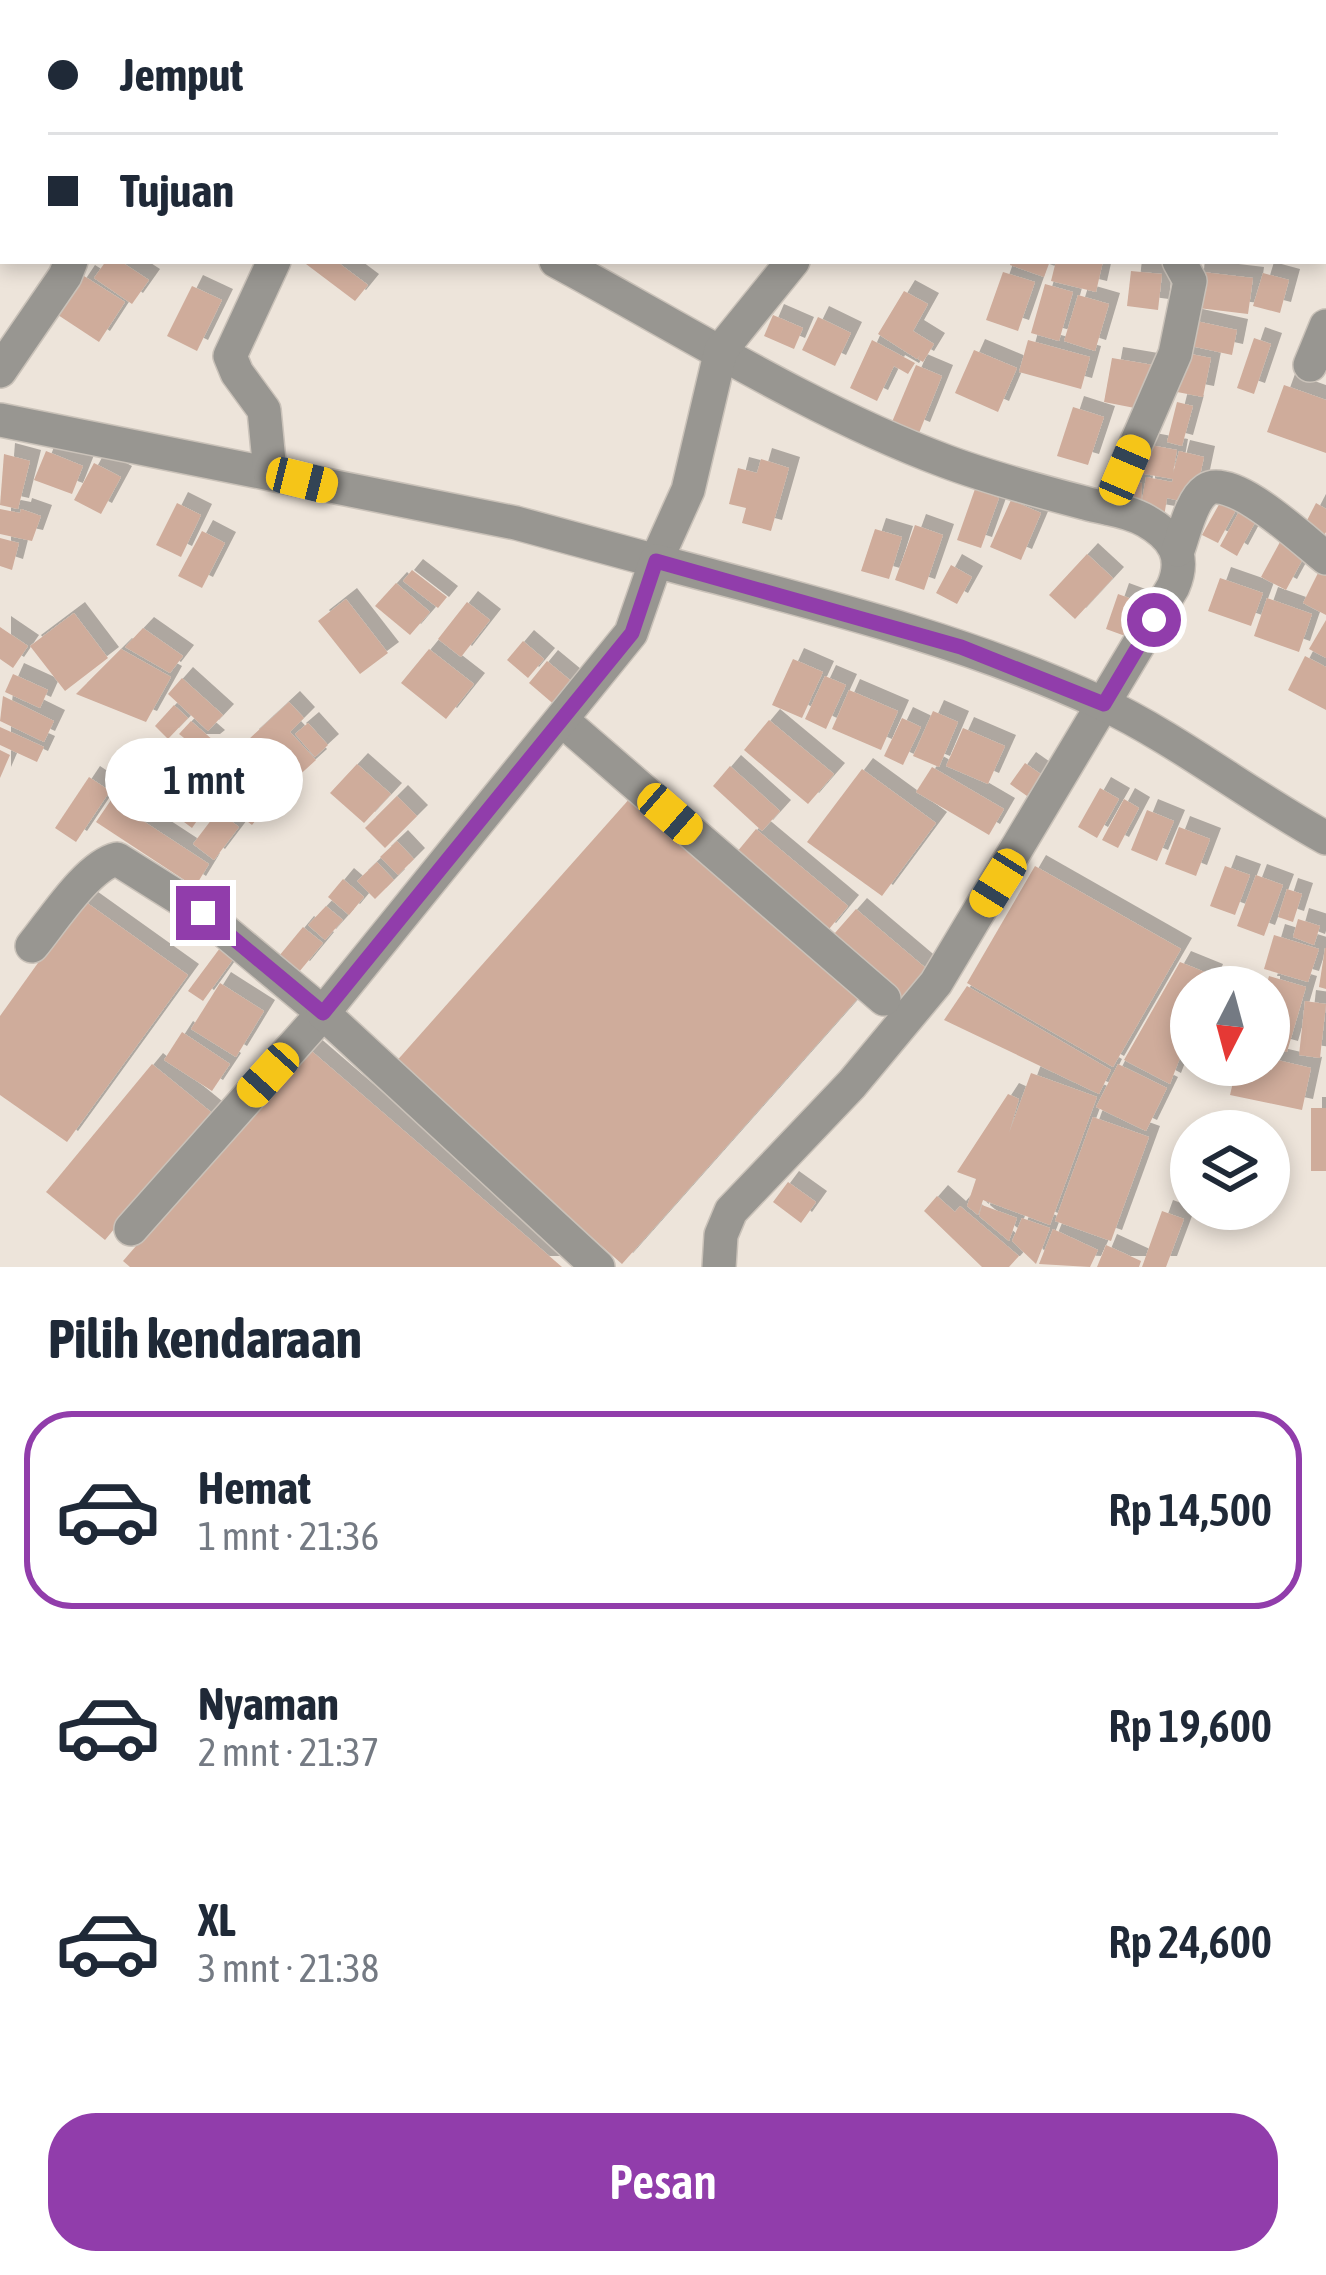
<!DOCTYPE html>
<html lang="id">
<meta charset="utf-8">
<style>
body{margin:0;font-family:"Asap Condensed",sans-serif;background:#f2f2f3;color:#1f2937;height:100vh;display:flex;flex-direction:column;font-size:45px;white-space:nowrap}
*{box-sizing:border-box;margin:0}
p{font-size:39px;color:#747a83}
.icon{flex:none;width:66px;height:66px;fill:none;stroke:currentColor;stroke-width:2;stroke-linecap:round;stroke-linejoin:round}
.map{position:relative;height:1267px;overflow:hidden}
.panel{display:flex;flex-direction:column;background:#fff;flex:1}
.panel>*{flex:none}
.top-card{position:absolute;left:0px;top:0px;width:1326px;height:264px;box-shadow:0 6px 18px #0003;display:grid;align-content:center;height:264px;padding:0 48px;background:#fff}
.needle{width:78px;rotate:186deg}
.tools{position:absolute;left:1170px;top:966px;display:grid;gap:24px}
.tools a{display:grid;place-items:center;width:120px;height:120px;border-radius:50%;background:#fff;box-shadow:0 6px 18px #0003;font-size:60px}
.end{position:absolute;width:54px;height:54px;margin:-27px;border:15px solid #913dab;background:#fff;box-shadow:0 0 0 6px #fff}
.from{border-radius:50%}
.bubble{position:absolute;height:84px;border-radius:42px;background:#fff;box-shadow:0 6px 18px #0003;font-size:39px;font-weight:600;line-height:84px;text-align:center}
.car{position:absolute;width:36px;height:72px;margin:-36px -18px;border-radius:15px;box-shadow:0 0 9px 3px #0007;background:linear-gradient(#f5c518 24%,#345 0 40%,#f5c518 0 76%,#345 0 86%,#f5c518 0)}
.top-card b{display:flex;align-items:center;gap:42px;height:114px;font-size:45px}
.top-card b+b{border-top:3px solid #e0e1e3}
.top-card i{width:30px;height:30px;background:#1f2937}
ul{padding:0;list-style:none}
li{display:flex;align-items:center;gap:36px;height:198px;margin:0 24px 18px;padding:0 24px;border:6px solid transparent;border-radius:48px}
li div{flex:1}
li b{display:block;font-size:45px}
li em{font-style:normal;font-weight:600}
li.current{border-color:#913dab}
li>.icon{width:108px;height:108px;stroke-width:1.5}
h2{padding:0 48px;font-size:54px;line-height:144px}
.cta{display:flex;gap:24px;margin-top:auto;padding:24px 48px}
.cta a{flex:1;height:138px;border-radius:48px;background:#913dab;color:#fff;font-size:48px;font-weight:600;line-height:138px;text-align:center}
.map>svg:first-child{display:block}
.building{fill:#cfac9b;filter:url(#shadow)}
.lines{fill:none;stroke-linecap:round;stroke-linejoin:round}
.minor-casing{stroke:#cac2b9;stroke-width:36}
.minor{stroke:#989691;stroke-width:33}
.route{stroke:#913dab;stroke-width:15}
</style>
<div class="map">
<svg width="1326" height="1267" viewBox="0 0 1326 1267">
<defs>
<filter id="shadow"><feDropShadow dx="11" dy="-11" stdDeviation="0" flood-color="#0004"/></filter>
</defs>
<rect width="100%" height="100%" fill="#ede4da"/>
<g class="building">
<path d="M106,261H120L149,280L132,304L94,278Z"/>
<path d="M302,261H336L368,285L355,301Z"/>
<path d="M1011,261H1050L1044,277L1010,265Z"/>
<path d="M1056,261H1103L1096,292L1051,281Z"/>
<path d="M1131,271L1162,274L1158,310L1127,306Z"/>
<path d="M1194,271L1253,278L1248,314L1190,307Z"/>
<path d="M1003,272L1035,282L1018,331L986,320Z"/>
<path d="M1263,273L1289,280L1280,313L1253,306Z"/>
<path d="M84,276L125,302L99,342L58,315Z"/>
<path d="M1045,284L1073,292L1059,341L1031,333Z"/>
<path d="M192,286L222,300L197,351L167,336Z"/>
<path d="M904,291L928,304L913,331L934,344L923,362L918,359L920,355L917,359L878,334Z"/>
<path d="M1078,295L1109,304L1095,351L1064,341Z"/>
<path d="M773,315L803,328L794,349L764,336Z"/>
<path d="M818,317L851,333L835,366L802,350Z"/>
<path d="M1187,319L1237,330L1232,355L1182,344Z"/>
<path d="M1254,338L1271,344L1254,394L1237,388Z"/>
<path d="M872,340L915,363L908,374L894,366L877,401L850,388Z"/>
<path d="M1028,340L1090,357L1081,389L1019,372Z"/>
<path d="M974,350L1017,368L998,412L955,393Z"/>
<path d="M1180,352L1211,358L1203,397L1172,391Z"/>
<path d="M1112,358L1153,365L1145,410L1104,402Z"/>
<path d="M916,365L942,376L919,433L892,422Z"/>
<path d="M1284,385L1326,400V453L1267,432Z"/>
<path d="M1177,402L1193,406L1182,446L1167,442Z"/>
<path d="M1073,407L1104,417L1088,465L1057,456Z"/>
<path d="M1139,443L1177,450L1173,473L1179,451L1204,457L1194,504L1167,498L1164,517L1119,509L1122,481L1142,483L1141,506L1146,477L1172,482L1173,479L1133,472Z"/>
<path d="M46,451L83,466L72,494L34,480Z"/>
<path d="M4,454L30,461L18,509L0,505Z"/>
<path d="M761,459L789,468L771,531L742,523L746,508L729,504L738,468L757,473Z"/>
<path d="M94,463L121,477L101,514L74,500Z"/>
<path d="M975,489L999,498L981,548L957,540Z"/>
<path d="M1222,499L1237,508L1218,543L1202,535Z"/>
<path d="M1011,500L1041,513L1021,560L990,547Z"/>
<path d="M177,503L201,515L181,557L156,545Z"/>
<path d="M1316,503L1326,509V532L1321,542L1301,532Z"/>
<path d="M1241,508L1258,517L1237,556L1220,546Z"/>
<path d="M0,509L20,513L21,509L41,516L32,541L0,534Z"/>
<path d="M915,525L943,535L924,590L895,580Z"/>
<path d="M875,529L902,537L889,579L861,571Z"/>
<path d="M202,531L225,543L202,588L178,576Z"/>
<path d="M0,538L19,543L12,570L0,566Z"/>
<path d="M1280,542L1305,555L1286,590L1261,577Z"/>
<path d="M1087,554L1113,578L1075,619L1049,595Z"/>
<path d="M951,565L972,577L957,604L936,593Z"/>
<path d="M1321,567L1326,570V615L1303,603Z"/>
<path d="M412,570L447,597L438,608L403,581Z"/>
<path d="M1220,578L1263,593L1251,626L1208,611Z"/>
<path d="M396,583L430,612L410,635L375,606Z"/>
<path d="M1118,594L1151,606L1139,641L1106,629Z"/>
<path d="M1267,598L1312,614L1299,652L1254,636Z"/>
<path d="M346,599L388,653L360,674L318,621Z"/>
<path d="M467,602L490,620L461,657L438,639Z"/>
<path d="M74,613L108,658L65,691L30,646Z"/>
<path d="M1326,620V658L1309,649Z"/>
<path d="M0,627L28,646L13,668L0,659Z"/>
<path d="M143,628L183,656L170,673L125,647Z"/>
<path d="M523,641L544,659L528,678L507,660Z"/>
<path d="M121,649L171,677L146,722L76,694Z"/>
<path d="M429,649L474,684L446,719L401,683Z"/>
<path d="M1305,656L1326,667V710L1288,690Z"/>
<path d="M793,659L823,672L802,718L772,705Z"/>
<path d="M547,661L576,685L557,707L529,683Z"/>
<path d="M13,674L48,690L40,708L5,692Z"/>
<path d="M825,676L846,685L826,729L805,719Z"/>
<path d="M182,678L223,715L208,731L168,694Z"/>
<path d="M849,690L898,711L881,750L832,729Z"/>
<path d="M3,696L54,721L44,742L0,721Z"/>
<path d="M289,702L304,718L290,732L316,760L294,780L268,752L263,756L248,740Z"/>
<path d="M174,705L188,718L168,739L155,726Z"/>
<path d="M933,711L958,722L939,767L913,756Z"/>
<path d="M902,718L921,727L903,765L884,756Z"/>
<path d="M769,720L834,774L808,804L744,750Z"/>
<path d="M191,721L214,741L209,745H193L179,734Z"/>
<path d="M308,723L328,745L315,757L295,734Z"/>
<path d="M0,727L44,747L37,762L0,745Z"/>
<path d="M963,728L1005,746L988,784L946,766Z"/>
<path d="M0,750L10,755L0,778Z"/>
<path d="M223,762L272,800L252,825L203,787Z"/>
<path d="M1025,763L1042,775L1027,796L1010,784Z"/>
<path d="M357,764L391,794L364,823L330,793Z"/>
<path d="M730,766L780,811L762,831L713,786Z"/>
<path d="M932,767L1004,809L989,835L916,792Z"/>
<path d="M862,769L936,823L882,896L807,842Z"/>
<path d="M170,773L210,802L192,828L152,798Z"/>
<path d="M89,777L110,791L76,842L55,828Z"/>
<path d="M1100,788L1119,799L1097,838L1078,827Z"/>
<path d="M397,796L417,816L385,848L365,828Z"/>
<path d="M631,797L859,997L622,1264L394,1064Z"/>
<path d="M1124,799L1139,808L1118,848L1102,840Z"/>
<path d="M111,800L209,864L195,887L96,822Z"/>
<path d="M1147,810L1174,821L1157,861L1131,850Z"/>
<path d="M218,811L239,827L214,860L193,844Z"/>
<path d="M1179,827L1210,839L1196,876L1165,864Z"/>
<path d="M756,829L848,906L825,934L732,858Z"/>
<path d="M397,841L414,859L398,875L380,857Z"/>
<path d="M377,862L394,880L375,899L357,881Z"/>
<path d="M1035,866L1181,949L1113,1067L967,983Z"/>
<path d="M1225,866L1250,875L1235,915L1210,906Z"/>
<path d="M1256,875L1283,885L1264,936L1237,926Z"/>
<path d="M343,879L364,897L349,915L328,897Z"/>
<path d="M1287,889L1302,894L1293,922L1278,917Z"/>
<path d="M83,900L188,975L67,1142L0,1095V1016Z"/>
<path d="M326,906L343,920L325,940L308,925Z"/>
<path d="M856,909L934,975L906,1008L827,942Z"/>
<path d="M1298,919L1320,926L1314,945L1293,937Z"/>
<path d="M303,927L323,943L299,972L279,956Z"/>
<path d="M1274,935L1319,949L1308,982L1264,969Z"/>
<path d="M220,948L234,958L203,1001L188,991Z"/>
<path d="M1325,948H1326V989L1319,987Z"/>
<path d="M1180,962L1212,975L1207,987H1191V1029L1170,1084L1124,1060Z"/>
<path d="M1269,976L1306,987L1287,1052L1269,1047V987H1266Z"/>
<path d="M220,983L264,1011L236,1057L191,1029Z"/>
<path d="M967,986L1111,1070L1099,1094L944,1020Z"/>
<path d="M1305,1001L1326,1004L1320,1058L1299,1055Z"/>
<path d="M182,1032L230,1064L212,1091L164,1060Z"/>
<path d="M308,1048L562,1267H130L123,1261Z"/>
<path d="M1269,1058L1311,1068L1302,1110L1230,1095L1237,1065H1269Z"/>
<path d="M152,1064L211,1112L105,1240L46,1192Z"/>
<path d="M1118,1064L1167,1088L1146,1131L1096,1107Z"/>
<path d="M1031,1073L1097,1097L1050,1225L983,1200L978,1215L967,1206L976,1179L957,1172L1008,1094L1019,1099L1009,1133Z"/>
<rect x="1311" y="1108" width="15" height="63"/>
<path d="M1093,1117L1149,1137L1111,1241L1055,1221Z"/>
<path d="M788,1182L816,1202L801,1223L773,1202Z"/>
<path d="M937,1196L955,1212L960,1206L1019,1256L1009,1267H982L924,1211Z"/>
<path d="M982,1205L1017,1218L1009,1241L979,1216Z"/>
<path d="M1162,1211L1184,1219L1166,1267H1142Z"/>
<path d="M1022,1218L1050,1228L1036,1264L1012,1241Z"/>
<path d="M1053,1229L1098,1250L1090,1267L1039,1264Z"/>
<path d="M1106,1245L1141,1261L1139,1267H1097Z"/>
</g>
<g class="lines">
<defs>
<g id="minor">
<path d="M44,0L45,3"/>
<path d="M813,0L819,3"/>
<path d="M324,3L326,0"/>
<path d="M530,3L531,0"/>
<path d="M988,3L989,0"/>
<path d="M1323,138L1326,140"/>
<path d="M556,261C684,330 809,410 945,461C990,478 1039,491 1085,503C1105,509 1127,510 1146,521C1174,537 1186,557 1173,587L936,983L852,1084L731,1211L721,1235L719,1267"/>
<path d="M1310,365L1326,326"/>
<path d="M0,371L65,276L71,261"/>
<path d="M0,420L516,523L656,561L688,490L721,350L793,261"/>
<path d="M270,472L264,410L237,373L230,356L274,261"/>
<path d="M1108,508L1175,354L1190,281L1179,261"/>
<path d="M1178,550C1184,534 1191,500 1206,490C1232,472 1304,541 1326,558"/>
<path d="M563,721L884,999"/>
<path d="M32,946C52,922 87,866 117,859L203,913L323,1013L131,1229"/>
<path d="M598,1267L323,1013L631,633L656,561C805,601 958,637 1099,702C1178,739 1249,796 1326,838"/>
</g>
</defs>
<use href="#minor" class="minor-casing"/>
<use href="#minor" class="minor"/>
</g>
<g class="lines">
<path class="route" d="M203,913L323,1013L632,633L656,561L961,647L1104,704L1154,620"/>
</g>
</svg>
<div class="tools">
<a><svg class="needle" viewBox="-14 -14 28 28"><path d="M0-13l5 13h-10z" fill="#e53935"/><path d="M0 13l5-13h-10z" fill="#747a83"/></svg></a>
<a><svg class="icon" aria-label="layers" viewBox="0 0 24 24"><path d="M12 4l9 5-9 5-9-5zM3 14l9 5 9-5"/></svg></a>
</div>
<i class="end from" style="left:1154px;top:620px"></i>
<i class="end" style="left:203px;top:913px"></i>
<div class="bubble" style="left:105px;top:738px;width:198px">1 mnt</div>
<i class="car" style="left:1125px;top:470px;rotate:23deg"></i>
<i class="car" style="left:302px;top:480px;rotate:104deg"></i>
<i class="car" style="left:670px;top:814px;rotate:131deg"></i>
<i class="car" style="left:998px;top:883px;rotate:212deg"></i>
<i class="car" style="left:268px;top:1075px;rotate:222deg"></i>
<div class="top-card">
<b><i class="from"></i>Jemput</b>
<b><i></i>Tujuan</b>
</div>
</div>
<section class="panel">
<h2>Pilih kendaraan</h2>
<ul>
<li class="current"><svg class="icon" aria-label="car" viewBox="0 0 24 24"><path d="M5 17H2v-5l4-1 3-4h7l3 4 3 1v5h-3M9 17h6M6 11h13"/><circle cx="7" cy="17" r="2"/><circle cx="17" cy="17" r="2"/></svg><div><b>Hemat</b><p>1 mnt · 21:36</p></div><em>Rp 14,500</em></li>
<li><svg class="icon" aria-label="car" viewBox="0 0 24 24"><path d="M5 17H2v-5l4-1 3-4h7l3 4 3 1v5h-3M9 17h6M6 11h13"/><circle cx="7" cy="17" r="2"/><circle cx="17" cy="17" r="2"/></svg><div><b>Nyaman</b><p>2 mnt · 21:37</p></div><em>Rp 19,600</em></li>
<li><svg class="icon" aria-label="car" viewBox="0 0 24 24"><path d="M5 17H2v-5l4-1 3-4h7l3 4 3 1v5h-3M9 17h6M6 11h13"/><circle cx="7" cy="17" r="2"/><circle cx="17" cy="17" r="2"/></svg><div><b>XL</b><p>3 mnt · 21:38</p></div><em>Rp 24,600</em></li>
</ul>
<div class="cta"><a>Pesan</a></div>
</section>
